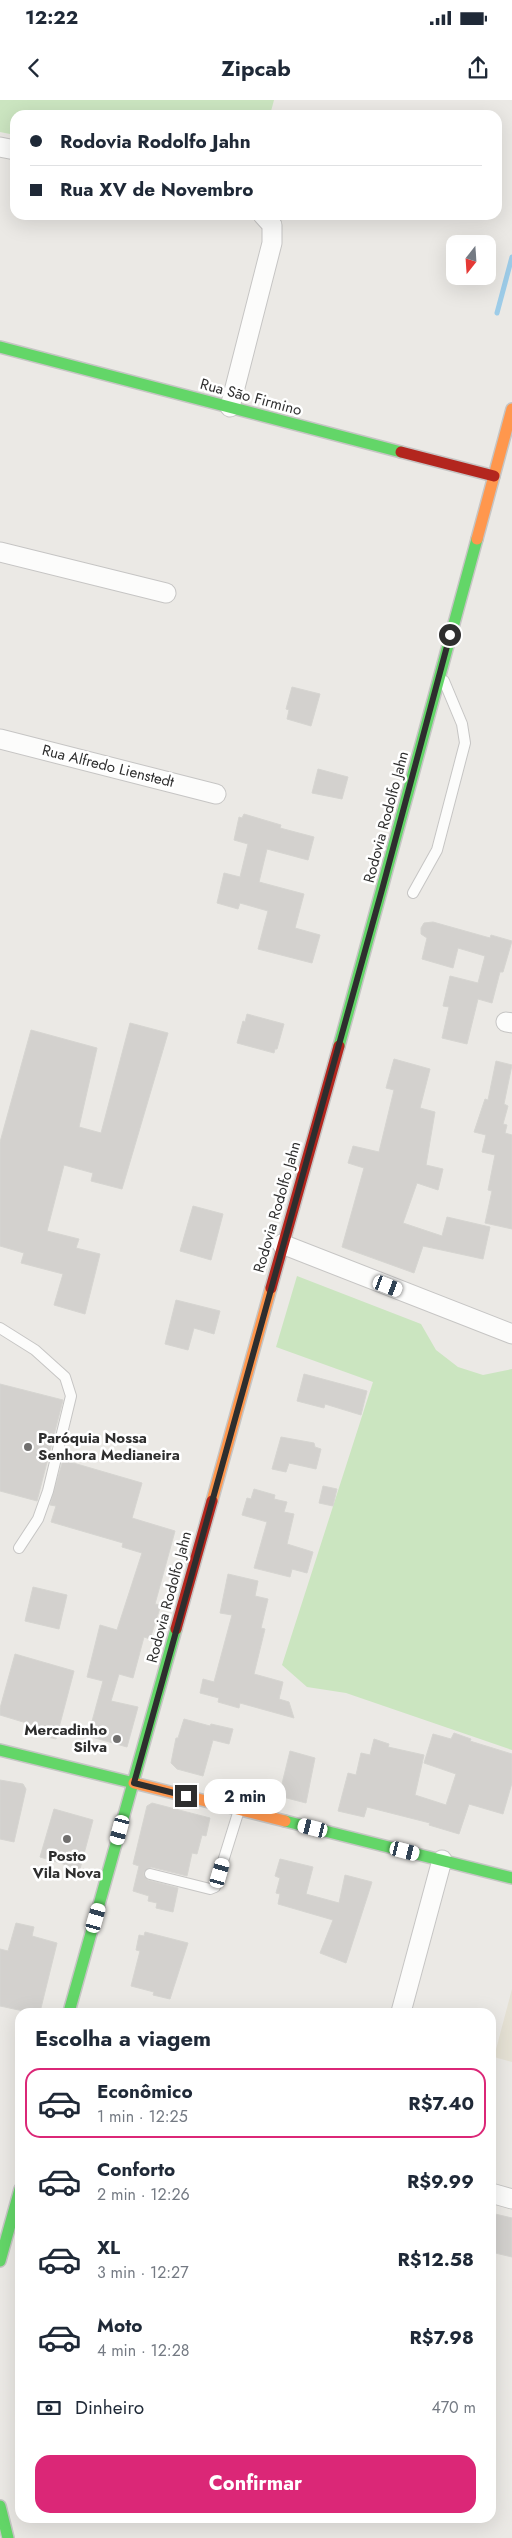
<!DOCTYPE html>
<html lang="pt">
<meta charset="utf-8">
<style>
body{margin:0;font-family:Jost,sans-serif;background:#f2f2f3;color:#1f2937;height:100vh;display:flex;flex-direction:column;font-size:19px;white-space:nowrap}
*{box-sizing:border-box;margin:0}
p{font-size:16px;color:#747a83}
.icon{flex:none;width:28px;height:28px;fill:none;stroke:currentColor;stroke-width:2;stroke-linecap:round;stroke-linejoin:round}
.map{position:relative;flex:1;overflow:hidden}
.panel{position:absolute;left:15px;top:1908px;width:481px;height:515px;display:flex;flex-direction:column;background:#fff;border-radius:15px;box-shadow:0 5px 20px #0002}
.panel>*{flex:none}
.guide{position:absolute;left:10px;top:10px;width:492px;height:110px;border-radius:15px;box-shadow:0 5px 20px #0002;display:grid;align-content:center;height:110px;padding:0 20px;background:#fff}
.needle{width:32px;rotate:197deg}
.fabs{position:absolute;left:446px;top:135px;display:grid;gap:10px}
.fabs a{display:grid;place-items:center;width:50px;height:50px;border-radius:10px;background:#fff;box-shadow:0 5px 20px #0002;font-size:25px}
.end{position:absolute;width:22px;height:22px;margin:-11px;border:6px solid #2e2e2e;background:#fff;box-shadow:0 0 0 2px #fff}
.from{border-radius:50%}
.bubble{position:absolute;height:35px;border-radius:15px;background:#fff;box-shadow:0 5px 20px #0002;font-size:16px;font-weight:700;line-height:35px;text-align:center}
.car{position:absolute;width:15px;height:30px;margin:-15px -8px;border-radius:6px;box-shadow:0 0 4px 1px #0007;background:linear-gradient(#fff 24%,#345 0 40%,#fff 0 76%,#345 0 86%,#fff 0)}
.guide b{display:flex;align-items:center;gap:18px;height:48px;font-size:19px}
.guide b+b{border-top:1px solid #e0e1e3}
.guide i{width:12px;height:12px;background:#1f2937}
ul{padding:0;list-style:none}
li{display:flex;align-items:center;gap:15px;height:70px;margin:0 10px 8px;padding:0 10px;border:2px solid transparent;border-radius:15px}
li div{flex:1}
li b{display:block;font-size:19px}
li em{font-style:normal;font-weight:700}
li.current{border-color:#db2777}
li>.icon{width:45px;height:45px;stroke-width:1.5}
h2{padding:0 20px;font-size:22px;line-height:60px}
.pay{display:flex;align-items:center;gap:12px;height:55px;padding:0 20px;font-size:19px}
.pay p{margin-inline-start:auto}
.primary-button{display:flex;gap:10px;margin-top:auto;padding:10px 20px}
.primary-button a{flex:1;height:58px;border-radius:15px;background:#db2777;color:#fff;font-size:20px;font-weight:700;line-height:58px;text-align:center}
.status{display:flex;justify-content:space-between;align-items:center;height:35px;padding:0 25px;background:#fff;direction:ltr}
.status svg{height:14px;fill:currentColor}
header{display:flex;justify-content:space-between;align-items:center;height:65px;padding:0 20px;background:#fff;font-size:22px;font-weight:700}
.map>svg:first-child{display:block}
.education{fill:#e5e1d4}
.green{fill:#cbe5c0}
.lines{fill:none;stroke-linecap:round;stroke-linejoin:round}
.stream{stroke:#9dcce8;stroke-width:5}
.building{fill:#d3d1ce;stroke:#d6d5d1}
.lane-casing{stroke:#c6c5c4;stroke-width:12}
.street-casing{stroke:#c6c5c4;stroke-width:21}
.fast-casing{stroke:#c6c5c4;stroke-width:14}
.slow-casing{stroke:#c6c5c4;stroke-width:14}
.jam-casing{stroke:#c6c5c4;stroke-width:14}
.lane{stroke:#fcfcfb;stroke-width:10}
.street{stroke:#fcfcfb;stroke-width:19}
.fast{stroke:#63d668;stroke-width:11}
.slow{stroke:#ff974d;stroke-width:11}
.jam{stroke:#b3261e;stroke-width:11}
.route{stroke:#2e2e2e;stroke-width:6}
.poi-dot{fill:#706f6e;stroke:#fff;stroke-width:2}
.labels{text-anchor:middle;stroke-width:5;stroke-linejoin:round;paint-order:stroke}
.street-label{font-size:15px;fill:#2e2e2e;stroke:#fff}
.poi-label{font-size:15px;font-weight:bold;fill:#2e2e2e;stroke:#fff;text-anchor:start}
</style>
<div class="status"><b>12:22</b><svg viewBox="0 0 49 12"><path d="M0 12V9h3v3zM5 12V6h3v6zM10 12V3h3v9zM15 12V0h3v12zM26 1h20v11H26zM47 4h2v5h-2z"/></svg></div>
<header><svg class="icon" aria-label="back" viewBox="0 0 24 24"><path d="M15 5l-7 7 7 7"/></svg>Zipcab<svg class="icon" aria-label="share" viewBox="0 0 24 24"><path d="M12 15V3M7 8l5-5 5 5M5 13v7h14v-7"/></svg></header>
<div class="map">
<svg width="512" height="2438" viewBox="0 0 512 2438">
<rect width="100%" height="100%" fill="#ebe9e5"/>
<path class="education" d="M512,1889V1962L494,1957Z"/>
<g class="green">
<path d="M0,0H274L270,15H15V35L0,32Z"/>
<path d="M297,1176L421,1224L436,1250L458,1267L483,1275L512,1269V1650L346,1593L307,1587L282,1565L373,1282L276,1247Z"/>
</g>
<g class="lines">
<path class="stream" d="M497,213L512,157"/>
</g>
<g class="building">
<path d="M292,587L320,594L311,626L287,619L289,610L286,609Z"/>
<path d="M318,669L348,677L342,699L312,693Z"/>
<path d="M244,714L281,725L280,728L314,737L308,760L267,749L259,782L304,794L295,828L320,835L312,863L258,849L268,811L240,803L238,809L217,803L224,773L240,777L248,744L234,740L239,717L242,718Z"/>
<path d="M433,822L490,838L491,835L512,841L503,872H500L492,903L478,899L467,944L442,938L449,907L443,906L450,876L478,883L485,856L458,848L453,868L422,859L427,838L421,834V828L424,823Z"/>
<path d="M247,914L284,924L277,949H275L274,953L237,943L243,921L245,922Z"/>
<path d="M130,923L168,933L122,1089L91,1081L93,1073L64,1065L47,1131L79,1139L76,1148L100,1154L85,1214L54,1205L63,1174L21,1163L24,1153L0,1146V1042L31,930L97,948L79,1027L101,1033Z"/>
<path d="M394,959L430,969L420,1008L435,1012L426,1065L443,1069L438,1090L417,1083L403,1123L442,1136L447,1117L490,1127L483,1159L423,1146L414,1173L342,1147L364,1068L348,1063L353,1046L379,1052L394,990L386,988Z"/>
<path d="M496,961L512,965L504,1004L508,1006L503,1024L507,1025L505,1033L512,1035V1129L485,1123L492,1091L488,1090L495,1055L482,1052L486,1035L474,1032L485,999L488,1000Z"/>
<path d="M193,1106L223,1114L211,1160L180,1151Z"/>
<path d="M176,1200L220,1211L214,1234L194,1228L188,1250L165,1244Z"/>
<path d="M304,1274L367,1291L361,1315L325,1304L324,1308L297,1301Z"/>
<path d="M0,1284L63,1300L37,1401L0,1391Z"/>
<path d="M281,1337L314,1343L315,1347L321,1349L316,1369L289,1363L286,1372L272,1369Z"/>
<path d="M63,1360L142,1383L132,1418L175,1431L155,1504L161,1505L150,1539L144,1537L133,1578L119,1574L111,1601L138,1607L127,1647L88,1636L103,1581L87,1577L100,1525L117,1530L142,1453L122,1447L123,1443L51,1422L56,1406L50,1405Z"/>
<path d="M323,1386L337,1389L333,1406L319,1403Z"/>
<path d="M254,1389L275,1395L274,1399L287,1402L284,1412L294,1414L287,1444L313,1452L307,1473L292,1469L290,1477L254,1468L267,1422L242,1415L247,1398L251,1399Z"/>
<path d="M228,1474L258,1481L255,1496L268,1499L261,1528L265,1529L254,1574L283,1582L279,1599L289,1602L294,1618L240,1603L239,1608L218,1602L219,1598L200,1593L203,1579L214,1582L232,1515L220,1513Z"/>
<path d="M33,1487L67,1495L59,1529L25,1521Z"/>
<path d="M15,1554L74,1571L56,1639L31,1633L33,1625L0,1615V1608Z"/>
<path d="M184,1619L210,1626L211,1624L233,1629L229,1644L213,1640L203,1676L177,1669L171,1663L176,1638H178Z"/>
<path d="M454,1633L471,1639L470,1641L512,1654V1683L503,1714L469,1704L459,1734L429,1725L430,1723L367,1707L364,1717L338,1711L348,1673L356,1675L361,1653L370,1655L374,1639L389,1644L388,1647L424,1655L415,1695L446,1705L456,1674L424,1663L433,1634L451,1639Z"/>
<path d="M290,1651L315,1658L306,1703L279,1696Z"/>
<path d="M0,1680L23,1684L26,1689L14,1742L0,1739Z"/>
<path d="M152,1703L210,1718L206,1736L202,1735L197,1754L192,1753L187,1776L151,1767L144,1772V1776L148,1780L178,1788L173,1812L156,1808L157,1803L148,1801L149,1796L133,1791L139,1766L133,1764L147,1706Z"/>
<path d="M54,1709L93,1720L80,1769L40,1757Z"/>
<path d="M280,1759L313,1767L306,1794L339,1803L345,1775L372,1782L346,1863L320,1853L333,1820L278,1804L280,1794L276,1793L280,1778L275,1776Z"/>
<path d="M16,1823L34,1827L32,1836L57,1843L40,1912H28L0,1906V1849L8,1851Z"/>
<path d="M145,1832L188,1843L170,1899L153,1895L154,1892L131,1886L140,1851L136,1850L139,1835L144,1836Z"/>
<path d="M491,2113L512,2118V2157L491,2152Z"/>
</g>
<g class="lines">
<defs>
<g id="lane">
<path d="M413,793L437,750L465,643L462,624L444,581"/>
<path d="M0,1228L35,1250L65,1277L71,1296L48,1391L38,1419L19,1448"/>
<path d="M150,1774L210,1789L215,1787L239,1710"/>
</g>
<g id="street">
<path d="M0,47L15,50"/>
<path d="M230,307L272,143V125L263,115"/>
<path d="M0,452L166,493"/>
<path d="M0,639L216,694"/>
<path d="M506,922L512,923"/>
<path d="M282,1144L512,1234"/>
<path d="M401,1912L442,1760"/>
<path d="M491,2093L512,2099"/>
</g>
<g id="fast">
<path d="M0,247L401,352"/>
<path d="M339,946L477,439"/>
<path d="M0,1650L134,1683"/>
<path d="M285,1721L512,1778"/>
<path d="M69,1912L176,1529"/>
<path d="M0,2161L20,2089"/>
<path d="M0,2406L8,2438"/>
</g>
<g id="slow">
<path d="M477,439L512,309"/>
<path d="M212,1401L271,1188"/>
<path d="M134,1683L285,1721"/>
</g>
<g id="jam">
<path d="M401,352L494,376"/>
<path d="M271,1188L339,946"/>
<path d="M176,1529L212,1401"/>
</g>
</defs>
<use href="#lane" class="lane-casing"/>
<use href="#street" class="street-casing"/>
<use href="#fast" class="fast-casing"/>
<use href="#slow" class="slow-casing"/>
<use href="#jam" class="jam-casing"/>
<use href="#lane" class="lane"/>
<use href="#street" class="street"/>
<use href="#fast" class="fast"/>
<use href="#slow" class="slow"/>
<use href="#jam" class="jam"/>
</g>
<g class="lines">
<path class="route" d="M186,1696L134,1683L383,786L450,535"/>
</g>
<g class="poi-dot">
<circle cx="28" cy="1347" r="5"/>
<circle cx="117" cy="1639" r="5"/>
<circle cx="67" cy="1739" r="5"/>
</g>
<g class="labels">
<g class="street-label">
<text transform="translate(251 297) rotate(15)" y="5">Rua São Firmino</text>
<text transform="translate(108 666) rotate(14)" y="5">Rua Alfredo Lienstedt</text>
<text transform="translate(386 717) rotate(-75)" y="5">Rodovia Rodolfo Jahn</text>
<text transform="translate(277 1107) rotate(-74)" y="5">Rodovia Rodolfo Jahn</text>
<text transform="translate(169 1497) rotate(-75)" y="5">Rodovia Rodolfo Jahn</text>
</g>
<g class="poi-label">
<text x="38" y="1343">Paróquia Nossa<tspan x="38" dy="17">Senhora Medianeira</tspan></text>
<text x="107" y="1635" text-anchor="end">Mercadinho<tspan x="107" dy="17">Silva</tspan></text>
<text x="67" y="1761" text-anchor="middle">Posto<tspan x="67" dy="17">Vila Nova</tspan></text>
</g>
</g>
</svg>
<div class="fabs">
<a><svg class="needle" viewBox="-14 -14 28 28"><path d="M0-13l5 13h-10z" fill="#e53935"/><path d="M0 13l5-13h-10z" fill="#747a83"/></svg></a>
</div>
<i class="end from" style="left:450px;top:535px"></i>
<i class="end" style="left:186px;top:1696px"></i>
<div class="bubble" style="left:204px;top:1679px;width:82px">2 min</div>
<i class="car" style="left:388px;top:1186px;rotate:111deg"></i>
<i class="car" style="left:313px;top:1728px;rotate:284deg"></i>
<i class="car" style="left:120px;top:1730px;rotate:195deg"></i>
<i class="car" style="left:405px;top:1751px;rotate:104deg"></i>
<i class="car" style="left:220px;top:1773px;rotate:16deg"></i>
<i class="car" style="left:96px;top:1818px;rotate:16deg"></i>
<div class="guide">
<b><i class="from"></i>Rodovia Rodolfo Jahn</b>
<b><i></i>Rua XV de Novembro</b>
</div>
<section class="panel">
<h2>Escolha a viagem</h2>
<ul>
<li class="current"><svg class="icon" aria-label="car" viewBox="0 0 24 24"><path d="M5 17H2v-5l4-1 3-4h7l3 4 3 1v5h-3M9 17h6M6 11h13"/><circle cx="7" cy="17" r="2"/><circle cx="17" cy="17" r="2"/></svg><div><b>Econômico</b><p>1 min · 12:25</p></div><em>R$7.40</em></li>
<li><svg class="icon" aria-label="car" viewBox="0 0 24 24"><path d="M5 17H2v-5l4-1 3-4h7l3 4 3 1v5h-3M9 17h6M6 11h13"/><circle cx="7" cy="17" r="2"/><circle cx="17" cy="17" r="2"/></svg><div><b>Conforto</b><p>2 min · 12:26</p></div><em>R$9.99</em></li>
<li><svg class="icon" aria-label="car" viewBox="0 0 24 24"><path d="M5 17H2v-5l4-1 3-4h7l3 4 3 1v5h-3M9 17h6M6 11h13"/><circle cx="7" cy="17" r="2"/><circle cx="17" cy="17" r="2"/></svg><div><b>XL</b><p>3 min · 12:27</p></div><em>R$12.58</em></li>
<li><svg class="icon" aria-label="car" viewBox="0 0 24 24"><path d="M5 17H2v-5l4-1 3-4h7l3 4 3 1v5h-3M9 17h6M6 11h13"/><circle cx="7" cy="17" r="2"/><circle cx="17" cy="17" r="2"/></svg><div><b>Moto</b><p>4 min · 12:28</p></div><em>R$7.98</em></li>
</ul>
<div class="pay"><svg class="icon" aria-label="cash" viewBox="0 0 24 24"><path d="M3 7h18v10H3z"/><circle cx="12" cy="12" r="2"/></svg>Dinheiro<p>470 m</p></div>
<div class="primary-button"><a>Confirmar</a></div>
</section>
</div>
